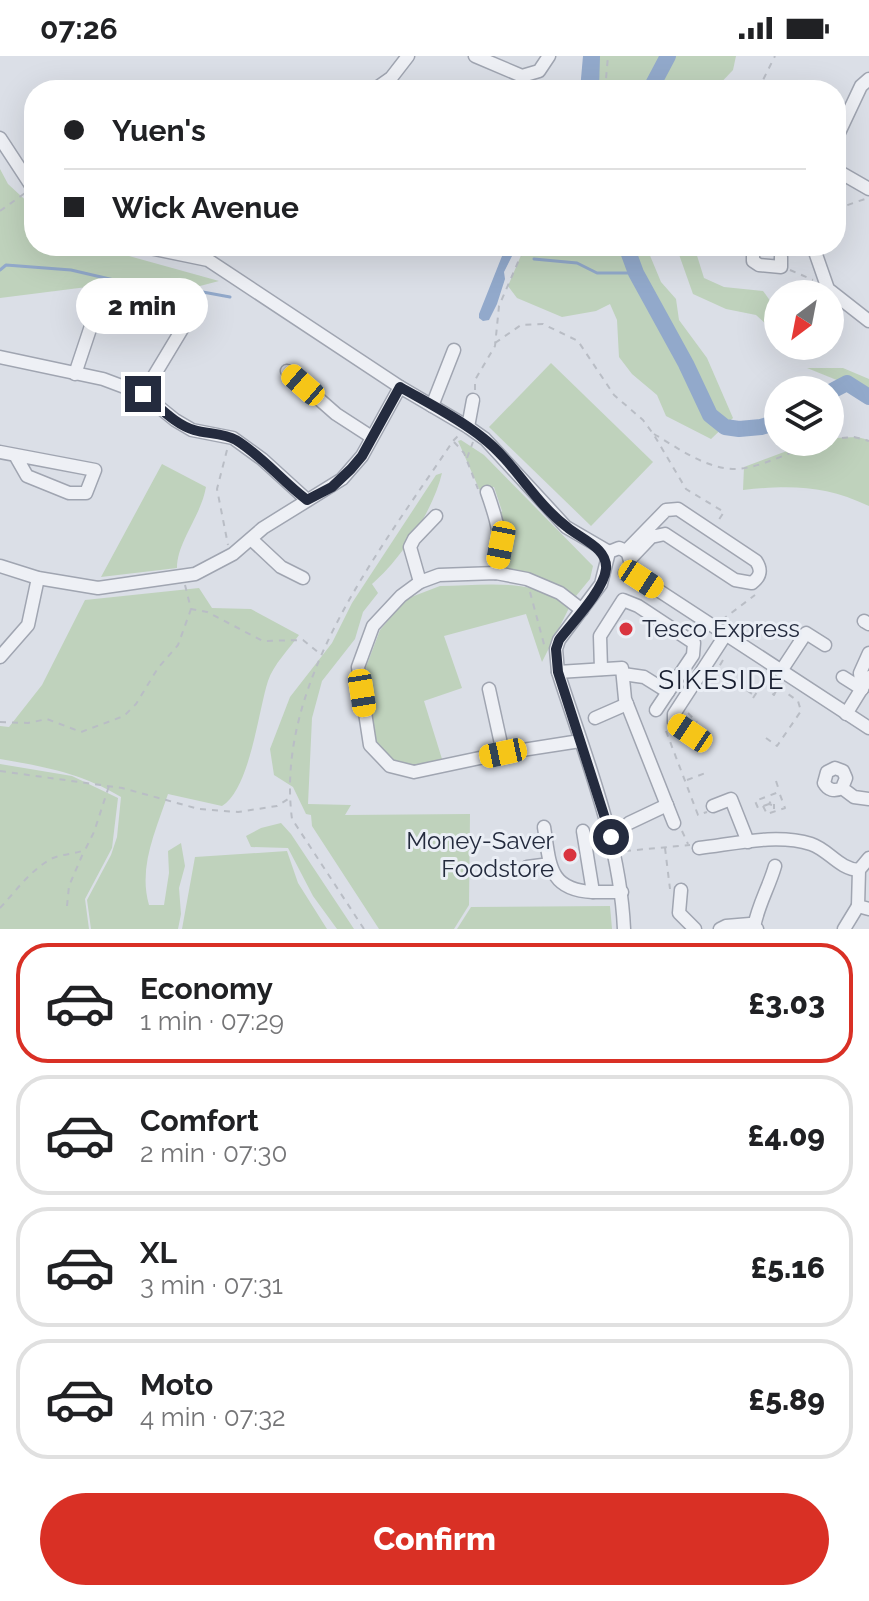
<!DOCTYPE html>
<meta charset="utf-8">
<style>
body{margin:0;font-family:Raleway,sans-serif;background:#f6f6f6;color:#202124;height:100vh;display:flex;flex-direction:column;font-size:30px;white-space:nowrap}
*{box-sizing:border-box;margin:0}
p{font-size:26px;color:#757577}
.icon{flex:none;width:44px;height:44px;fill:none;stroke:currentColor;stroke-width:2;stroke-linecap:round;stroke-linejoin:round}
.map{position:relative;height:873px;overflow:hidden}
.side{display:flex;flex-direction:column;background:#fff;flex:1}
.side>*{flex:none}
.banner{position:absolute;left:24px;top:24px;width:822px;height:176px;border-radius:32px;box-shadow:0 8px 32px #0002;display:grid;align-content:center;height:176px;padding:0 40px;background:#fff}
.needle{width:52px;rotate:212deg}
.tools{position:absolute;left:764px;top:224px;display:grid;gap:16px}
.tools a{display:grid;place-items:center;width:80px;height:80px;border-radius:50%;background:#fff;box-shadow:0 8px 32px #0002;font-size:40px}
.end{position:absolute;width:36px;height:36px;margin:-18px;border:10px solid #242b3e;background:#fff;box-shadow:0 0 0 4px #fff}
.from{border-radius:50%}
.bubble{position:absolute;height:56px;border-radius:28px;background:#fff;box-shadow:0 8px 32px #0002;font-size:26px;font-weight:800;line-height:56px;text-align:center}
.car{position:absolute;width:24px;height:48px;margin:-24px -12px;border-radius:10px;box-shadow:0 0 6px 2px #0007;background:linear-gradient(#f5c518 24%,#345 0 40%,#f5c518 0 76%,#345 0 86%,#f5c518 0)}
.banner b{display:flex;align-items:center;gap:28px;height:76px;font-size:30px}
.banner b+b{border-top:2px solid #e0e0e0}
.banner i{width:20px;height:20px;background:#202124}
ul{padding:14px 0 0;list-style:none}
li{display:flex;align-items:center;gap:24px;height:120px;margin:0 16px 12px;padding:0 24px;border:4px solid #e0e0e0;border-radius:32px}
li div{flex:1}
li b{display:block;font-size:30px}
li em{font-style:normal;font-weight:800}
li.active{border-color:#d93025}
li>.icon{width:72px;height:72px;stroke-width:1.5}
.primary-button{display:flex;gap:16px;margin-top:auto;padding:16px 40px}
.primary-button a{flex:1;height:92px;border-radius:48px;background:#d93025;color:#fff;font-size:32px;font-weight:800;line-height:92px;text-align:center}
.status{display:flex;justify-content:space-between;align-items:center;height:56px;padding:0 40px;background:#fff;direction:ltr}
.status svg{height:22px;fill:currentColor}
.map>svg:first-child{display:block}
.green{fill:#bfd2bc}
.water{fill:#92a9cb}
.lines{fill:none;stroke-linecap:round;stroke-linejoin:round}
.stream{stroke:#92a9cb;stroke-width:3}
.river{stroke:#92a9cb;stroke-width:16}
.minor-casing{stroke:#a0a5b1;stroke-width:15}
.path{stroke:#b9bdc5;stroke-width:2;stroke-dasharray:6 6;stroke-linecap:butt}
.minor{stroke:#eef0f5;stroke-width:12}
.route{stroke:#242b3e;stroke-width:10}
.poi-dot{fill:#d9343f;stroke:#eaeef5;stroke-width:3}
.labels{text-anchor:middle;stroke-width:6;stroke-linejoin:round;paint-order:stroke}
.poi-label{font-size:24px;fill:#242b3e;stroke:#eaeef5;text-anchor:start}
.neighbourhood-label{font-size:26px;letter-spacing:2px;fill:#171d2f;stroke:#eaeef5}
</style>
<div class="status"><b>07:26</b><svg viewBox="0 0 49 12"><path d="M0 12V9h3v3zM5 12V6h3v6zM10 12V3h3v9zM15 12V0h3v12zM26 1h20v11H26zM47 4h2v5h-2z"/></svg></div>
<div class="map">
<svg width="869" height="873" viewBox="0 0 869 873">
<rect width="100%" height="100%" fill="#dbdfe7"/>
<g class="green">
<path d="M599,0H736L733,14L714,34H588Z"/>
<path d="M0,113L8,128L34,152V190H93L219,225L158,241L87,231L0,242Z"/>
<path d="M525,190H646L661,226L676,243L679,264L707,302L733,362L711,383L666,360L657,339L632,318L619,301L617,264L610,248L596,255L562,261L517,242L508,230Z"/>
<path d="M676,190H694L704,222L724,231L763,235C775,250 778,260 778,279L756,259L726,253L693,238Z"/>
<path d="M551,307L653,406L591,470L489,371Z"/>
<path d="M807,312H843L869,323V337Z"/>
<path d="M857,381L869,384V450C824,429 791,429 743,434L744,411L803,389L830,386V383L834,382Z"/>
<path d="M461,384L484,399L593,510L590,523L576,540L500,512L506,485L499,459L502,455L494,431L480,435L458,385Z"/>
<path d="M162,408L206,431C201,460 177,486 177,512L101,521Z"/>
<path d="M442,417C433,455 401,503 372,528L378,537L363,556L355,583L322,625L312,662L308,748L351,749L345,759L470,758L469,849L454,873H379L312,770L311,759L306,758L293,731L274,719L270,693L290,641L332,587L352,547L436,419Z"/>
<path d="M440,530C481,530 538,520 569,552L542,606L526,558L444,580L462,632L424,645L442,703L412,710L394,705L376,687L366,611L380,574L406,543Z"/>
<path d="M199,532L212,552L251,553L299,579C290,592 273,609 268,625C258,656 250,733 222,750L168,738C156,774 138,811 149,849H164L169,817L168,795L181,787L185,810L179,832L181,858L178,873H91L87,844L111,799L117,781L121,741C81,717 46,711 0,703V670L9,671L42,629L85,544Z"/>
<path d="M0,708L72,720L118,742L112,792L85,843L89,873H0Z"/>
<path d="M281,767L291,778L354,873H337L313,840L288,792L251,791L246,780L261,772Z"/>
<path d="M287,795L298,827L327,873H182L195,801Z"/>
<path d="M610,850L612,873H457L471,851Z"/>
</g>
<g class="water">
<path d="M583,0H600L599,34H580Z"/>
<path d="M506,190H517L504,216L505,223L497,248L489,264L483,265L479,262V258Z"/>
</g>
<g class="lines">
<g class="stream">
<path d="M476,190H478"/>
<path d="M346,195L356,190"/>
<path d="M534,203L577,207L597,217H636"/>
<path d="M0,214L6,209L71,214L144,231L181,232L230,241"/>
</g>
<g class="river">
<path d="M650,34L668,0"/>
<path d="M626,190L636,217L686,308L710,359L725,371L739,373L761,371L778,366"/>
<path d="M830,336L847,327L869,341"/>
</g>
<defs>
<g id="minor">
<path d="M475,0L522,20L539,15L549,0"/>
<path d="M374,34L391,22L408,0"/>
<path d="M0,82L34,134"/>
<path d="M836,83L861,30L869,23"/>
<path d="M836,114L869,133"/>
<path d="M140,190L208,204L400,331L468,371L485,383L566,471L609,496"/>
<path d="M753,190V205L759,209L781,211V201"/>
<path d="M813,190L828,233L869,265"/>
<path d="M0,301L103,323L143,338L175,364L192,374L233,382L262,403L307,444"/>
<path d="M287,315L336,358L370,380"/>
<path d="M75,318L96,255L86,244"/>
<path d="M143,338L193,255"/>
<path d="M432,350L454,294"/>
<path d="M468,371L473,344"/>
<path d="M0,396L95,414L86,437H69L27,420L15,399"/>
<path d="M487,436C499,470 502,481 496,517"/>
<path d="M251,483L281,511L303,522"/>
<path d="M626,495L666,454L678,453L756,505C762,514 761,520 752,527L735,524L665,478L651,481L631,502"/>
<path d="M0,510L38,522L98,532L195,518L233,498L263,472L342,423L362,400L400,331"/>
<path d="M625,517L641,523L869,672"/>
<path d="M420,526L410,491L414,483L436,460"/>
<path d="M864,565L869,568"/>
<path d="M0,601L28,569L38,522"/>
<path d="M601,613L600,580L623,544L638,550L694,587L693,599L668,636L644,621L623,618"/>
<path d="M781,615L806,577L825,589"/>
<path d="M558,616L622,612L625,643L674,767"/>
<path d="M843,621L862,633"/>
<path d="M489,633L503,697"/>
<path d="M862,633L860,617L869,597"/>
<path d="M656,654L668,636"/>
<path d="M846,658L869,621"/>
<path d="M595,662L627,648"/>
<path d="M698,683L674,666V658L726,578"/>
<path d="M580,685L503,697L414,716L390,710L370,689L358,611L373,570L401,540L420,526L439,519L496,517L527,523L560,537L582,554"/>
<path d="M842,732L846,722L843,715L835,712L827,716L824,727C828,734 834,736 842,732L854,741L869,743"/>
<path d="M713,750L731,743L748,786"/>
<path d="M629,767L667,749"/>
<path d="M544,771C550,808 548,834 593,836"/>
<path d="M583,775L593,836H622"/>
<path d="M699,792C734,788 776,777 811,788C829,794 839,813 859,814"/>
<path d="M869,802L859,814L858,850L869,853"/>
<path d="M527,811L550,808"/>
<path d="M681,834L679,857L695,873"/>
<path d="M754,871C758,849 769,831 775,810"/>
<path d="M624,873C620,784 585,700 558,616L556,593L559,584L601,528L609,496L619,492C630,496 628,499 631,509C633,513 639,519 641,523"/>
<path d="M720,873L726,870L750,868L757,873"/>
<path d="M844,873L858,850"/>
</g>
</defs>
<use href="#minor" class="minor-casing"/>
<g class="path">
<path d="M605,34L608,0"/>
<path d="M758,34L775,0"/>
<path d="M836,153L865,143"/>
<path d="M0,155L25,137"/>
<path d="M790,214L813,224"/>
<path d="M495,287L521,269L543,268L578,285L614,339L643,364L654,379L686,433L724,456L716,468"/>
<path d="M475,334V324L495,290L499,250L525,190"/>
<path d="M654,378C678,392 706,413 735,413C760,413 795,393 820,386"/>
<path d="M830,383L854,381L869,385"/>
<path d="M454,386L464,397L478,433"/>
<path d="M227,394L217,433L228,489"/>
<path d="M467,402L473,386"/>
<path d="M185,529L191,553L207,556L263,585L303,584L319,597"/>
<path d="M530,536L545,592"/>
<path d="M722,564L755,539"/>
<path d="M723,604L717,614L755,640"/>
<path d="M753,642L761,630"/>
<path d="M688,657L697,666"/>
<path d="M0,666L28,667L47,663L81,676L124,660L136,648L158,612L178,589L191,553"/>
<path d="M666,675L698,759L707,756"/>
<path d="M766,682L777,690L801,655L798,645L778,631L774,639L772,637"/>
<path d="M0,715L122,732L199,753L238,756L277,750L288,743"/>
<path d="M687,724L708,716"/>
<path d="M776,725L779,734"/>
<path d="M772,749L769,748L771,745L774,746V753"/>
<path d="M763,750L767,758L785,752L779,736L755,745L758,752L769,748"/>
<path d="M682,775L688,788"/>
<path d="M665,792L670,833"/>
<path d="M625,795L690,789"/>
<path d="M67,850L69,830L84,795"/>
<path d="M0,852C16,835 31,813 53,802C63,798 74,798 85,794L94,776L109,730"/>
<path d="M364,873L292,763C274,626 381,493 453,385L461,377"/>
</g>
<use href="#minor" class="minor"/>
</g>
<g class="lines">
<path class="route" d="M143,338C159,350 174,368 194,374C207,378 224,377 236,384C262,400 282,425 307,444L332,431L351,413L362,400L400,331C428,347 458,362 483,382C515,407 534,446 567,471C581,483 608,492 606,513C604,534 572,567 559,584L556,593L558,616L611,781"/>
</g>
<g class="poi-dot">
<circle cx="626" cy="573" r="8"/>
<circle cx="570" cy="799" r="8"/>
</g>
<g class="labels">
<g class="poi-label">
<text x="642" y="581">Tesco Express</text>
<text x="554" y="793" text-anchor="end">Money-Saver<tspan x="554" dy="28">Foodstore</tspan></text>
</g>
<g class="neighbourhood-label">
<text x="722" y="633">SIKESIDE</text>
</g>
</g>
</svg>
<div class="tools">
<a><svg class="needle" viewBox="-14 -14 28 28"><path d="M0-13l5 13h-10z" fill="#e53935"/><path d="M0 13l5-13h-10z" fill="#757577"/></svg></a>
<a><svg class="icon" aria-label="layers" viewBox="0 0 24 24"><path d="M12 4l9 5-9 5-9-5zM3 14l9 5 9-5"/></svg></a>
</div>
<i class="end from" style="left:611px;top:781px"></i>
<i class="end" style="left:143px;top:338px"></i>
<div class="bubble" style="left:76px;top:222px;width:132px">2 min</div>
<i class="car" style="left:303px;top:329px;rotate:311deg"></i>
<i class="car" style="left:501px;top:489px;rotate:191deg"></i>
<i class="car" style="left:641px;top:523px;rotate:123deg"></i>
<i class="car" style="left:362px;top:637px;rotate:171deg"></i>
<i class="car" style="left:690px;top:677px;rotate:304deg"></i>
<i class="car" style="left:503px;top:697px;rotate:258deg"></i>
<div class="banner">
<b><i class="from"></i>Yuen's</b>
<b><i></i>Wick Avenue</b>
</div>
</div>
<section class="side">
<ul>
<li class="active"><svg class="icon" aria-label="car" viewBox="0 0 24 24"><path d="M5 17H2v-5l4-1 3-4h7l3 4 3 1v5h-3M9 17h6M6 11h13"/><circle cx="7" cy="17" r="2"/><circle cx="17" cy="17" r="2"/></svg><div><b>Economy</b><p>1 min · 07:29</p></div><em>£3.03</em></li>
<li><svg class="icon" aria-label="car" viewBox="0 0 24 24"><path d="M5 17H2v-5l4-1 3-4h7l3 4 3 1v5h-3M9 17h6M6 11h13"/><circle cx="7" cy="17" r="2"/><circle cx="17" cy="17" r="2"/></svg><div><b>Comfort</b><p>2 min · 07:30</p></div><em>£4.09</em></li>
<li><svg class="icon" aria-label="car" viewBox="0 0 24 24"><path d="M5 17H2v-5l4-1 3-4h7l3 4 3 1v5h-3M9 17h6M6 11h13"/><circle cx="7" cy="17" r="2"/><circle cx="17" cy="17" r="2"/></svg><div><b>XL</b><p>3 min · 07:31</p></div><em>£5.16</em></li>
<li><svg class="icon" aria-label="car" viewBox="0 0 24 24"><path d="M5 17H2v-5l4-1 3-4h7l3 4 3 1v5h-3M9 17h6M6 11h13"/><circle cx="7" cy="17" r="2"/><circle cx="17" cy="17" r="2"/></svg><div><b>Moto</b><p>4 min · 07:32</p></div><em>£5.89</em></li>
</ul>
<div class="primary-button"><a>Confirm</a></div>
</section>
